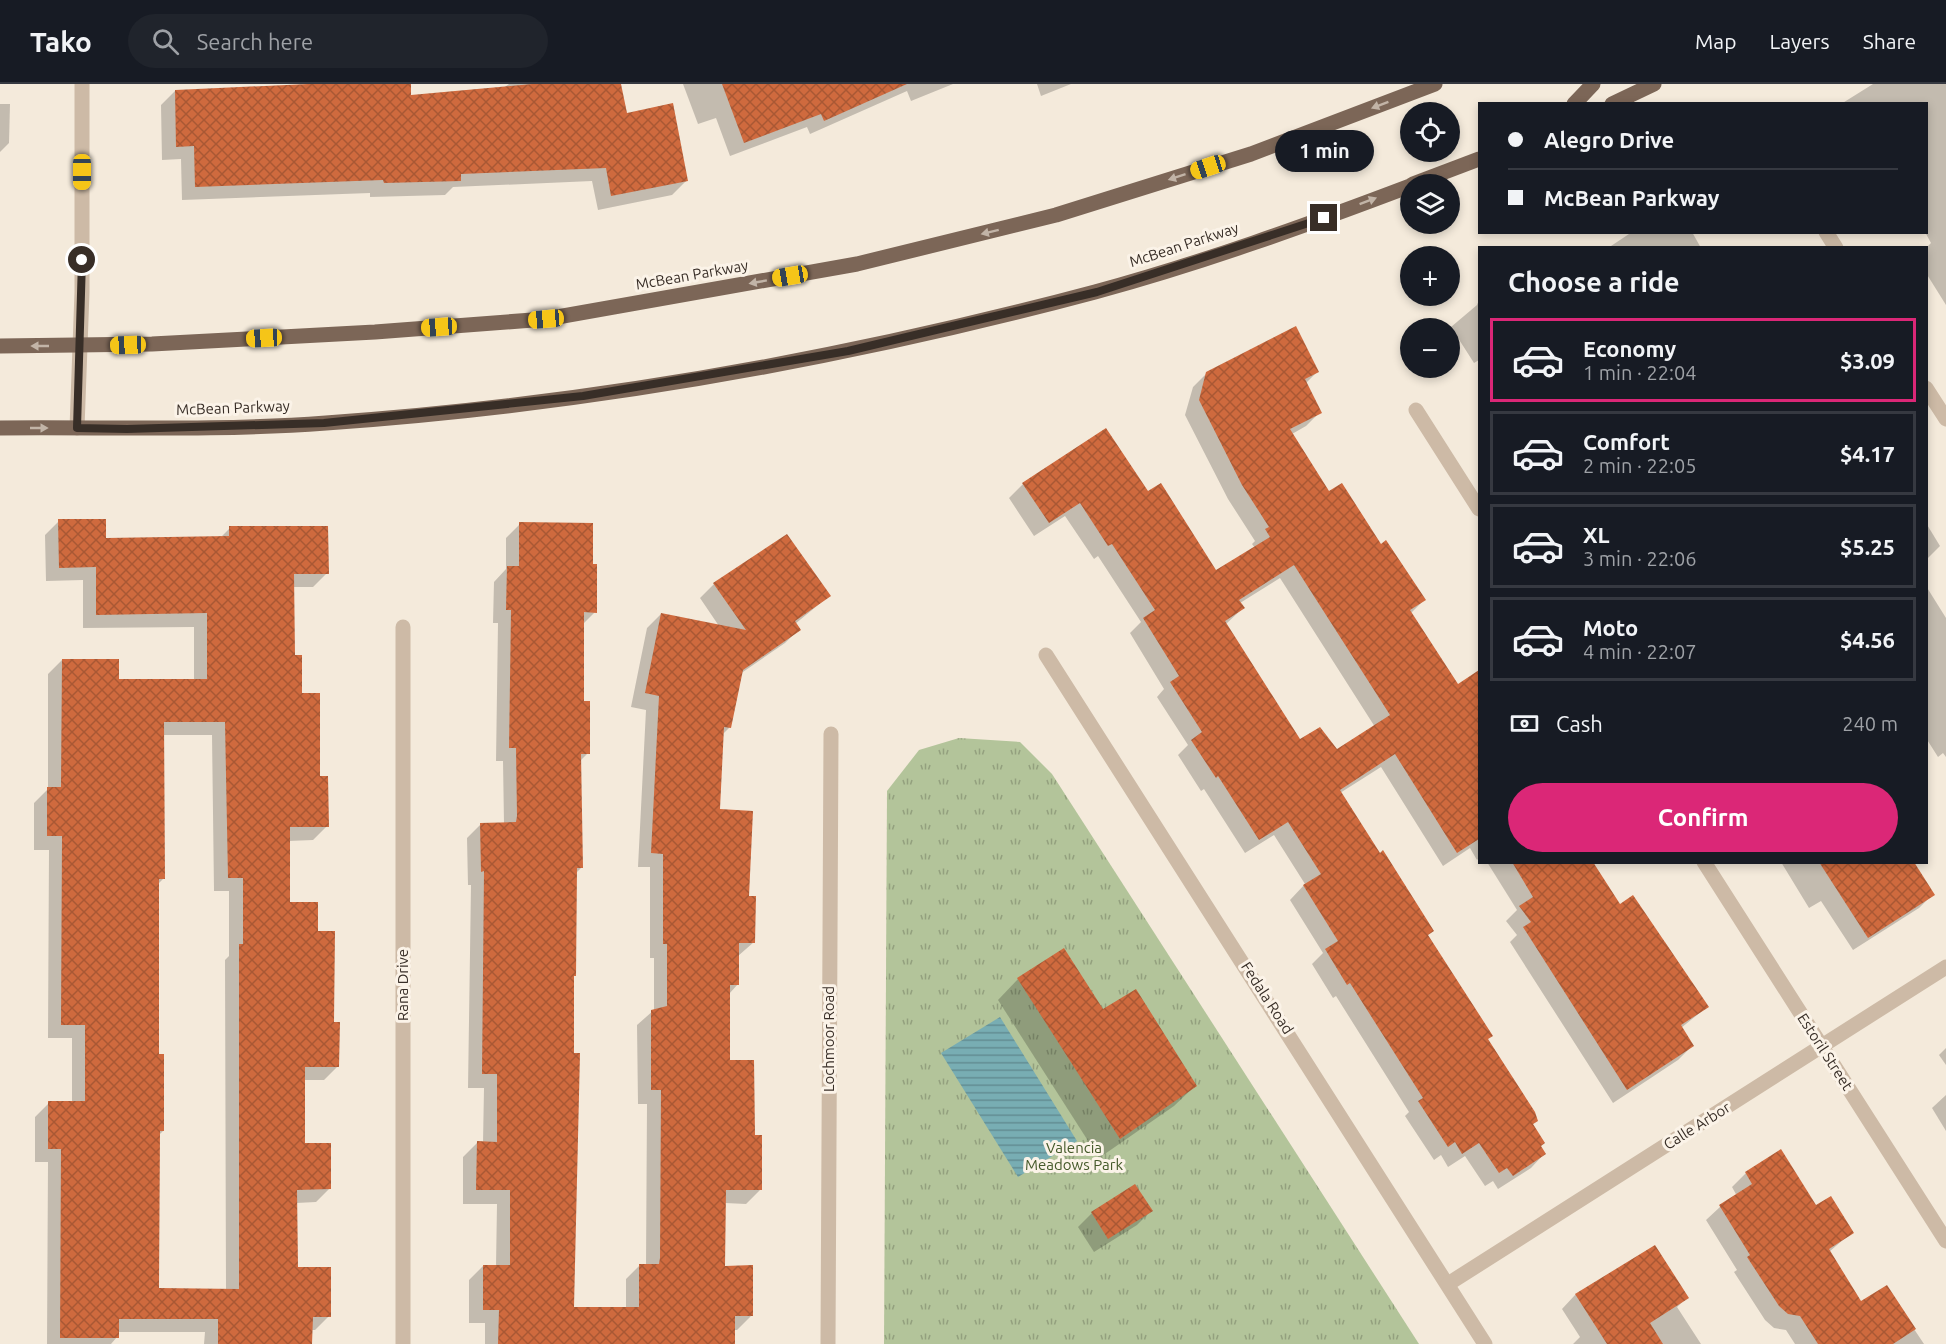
<!DOCTYPE html>
<meta charset="utf-8">
<style>
body{margin:0;font-family:Ubuntu,sans-serif;background:#20242c;color:#f1f3f6;height:100vh;display:flex;flex-direction:column;font-size:22px;white-space:nowrap}
*{box-sizing:border-box;margin:0}
p{font-size:20px;color:#9ea1a6}
.icon{flex:none;width:33px;height:33px;fill:none;stroke:currentColor;stroke-width:2;stroke-linecap:round;stroke-linejoin:round}
.map{position:relative;flex:1;overflow:hidden}
.panel{position:absolute;left:1478px;top:162px;width:450px;height:618px;display:flex;flex-direction:column;background:#171b24;border-radius:0px;box-shadow:0 3px 9px #0003}
.panel>*{flex:none}
.banner{position:absolute;left:1478px;top:18px;width:450px;height:132px;border-radius:0px;box-shadow:0 3px 9px #0003;display:grid;align-content:center;height:132px;padding:0 30px;background:#171b24}
.fabs{position:absolute;left:1400px;top:18px;display:grid;gap:12px}
.fabs a{display:grid;place-items:center;width:60px;height:60px;border-radius:50%;background:#171b24;box-shadow:0 3px 9px #0003;font-size:30px}
.end{position:absolute;width:27px;height:27px;margin:-14px;border:8px solid #382e27;background:#fff;box-shadow:0 0 0 3px #fff}
.from{border-radius:50%}
.bubble{position:absolute;height:42px;border-radius:21px;background:#171b24;box-shadow:0 3px 9px #0003;font-size:20px;font-weight:700;line-height:42px;text-align:center}
.car{position:absolute;width:18px;height:36px;margin:-18px -9px;border-radius:8px;box-shadow:0 0 4px 2px #0007;background:linear-gradient(#f5c518 24%,#345 0 40%,#f5c518 0 76%,#345 0 86%,#f5c518 0)}
.banner b{display:flex;align-items:center;gap:21px;height:57px;font-size:22px}
.banner b+b{border-top:2px solid #363941}
.banner i{width:15px;height:15px;background:#f1f3f6}
ul{padding:0;list-style:none}
li{display:flex;align-items:center;gap:18px;height:84px;margin:0 12px 9px;padding:0 18px;border:3px solid #363941;border-radius:0px}
li div{flex:1}
li b{display:block;font-size:22px}
li em{font-style:normal;font-weight:700}
li.active{border-color:#db2777}
li>.icon{width:54px;height:54px;stroke-width:1.5}
h2{padding:0 30px;font-size:27px;line-height:72px}
.pay{display:flex;align-items:center;gap:15px;height:66px;padding:0 30px;font-size:22px}
.pay p{margin-inline-start:auto}
.primary-button{display:flex;gap:12px;margin-top:auto;padding:12px 30px}
.primary-button a{flex:1;height:69px;border-radius:36px;background:#db2777;color:#fff;font-size:24px;font-weight:700;line-height:69px;text-align:center}
header{display:flex;align-items:center;gap:36px;box-sizing:border-box;height:84px;padding:0 30px;background:#171b24;border-bottom:2px solid #363941}
header strong{font-size:28px}
nav{display:flex;gap:33px;margin-inline-start:auto;font-size:21px}
.search{width:420px;height:54px;background:#20242c;display:flex;align-items:center;gap:15px;box-sizing:border-box;padding:0 21px;border-radius:33px;color:#9ea1a6;font-size:22px}
.map>svg:first-child{display:block}
.park{fill:url(#park-tufts)}
.water{fill:url(#water-rules)}
.shadow{fill:#0003;fill-rule:evenodd}
.building{fill:url(#building-cross-hatch);fill-rule:evenodd}
.lines{fill:none;stroke-linecap:round;stroke-linejoin:round}
.minor{stroke:#cdbaa6;stroke-width:15}
.major{stroke:#7c6657;stroke-width:15}
.oneway{fill:#c2b4a7}
.route{stroke:#382e27;stroke-width:8}
.labels{text-anchor:middle;stroke-width:6;stroke-linejoin:round;paint-order:stroke}
.street-label{font-size:15px;fill:#382e27;stroke:#fbf3e8}
.park-label{font-size:15px;fill:#445929;stroke:#fbf3e8}
</style>
<header>
<strong>Tako</strong>
<div class="search"><svg class="icon" aria-label="search" viewBox="0 0 24 24"><circle cx="10" cy="10" r="6"/><path d="M15 15l6 6"/></svg>Search here</div>
<nav><a>Map</a><a>Layers</a><a>Share</a></nav>
</header>
<div class="map">
<svg width="1946" height="1260" viewBox="0 0 1946 1260">
<defs>
<pattern id="park-tufts" width="24" height="20" patternUnits="userSpaceOnUse" patternTransform="scale(1.5)"><rect width="24" height="20" fill="#b3c49a"/><path d="M3 7l-1-3M5 7V3M7 7l1-3M15 17l-1-3M17 17v-4M19 17l1-3" fill="none" stroke="#93a07e"/></pattern>
<pattern id="water-rules" width="6" height="5" patternUnits="userSpaceOnUse" patternTransform="scale(1.5)"><rect width="6" height="5" fill="#78adb3"/><path d="M0 2.5h6" fill="none" stroke="#638d92"/></pattern>
<pattern id="building-cross-hatch" width="8" height="8" patternUnits="userSpaceOnUse" patternTransform="scale(1.5)"><rect width="8" height="8" fill="#cf6a3e"/><path d="M0 0l8 8M0 8l8-8" fill="none" stroke="#a95834"/></pattern>
</defs>
<rect width="100%" height="100%" fill="#f4eadb"/>
<path class="park" d="M959,654L1020,658L1052,690L1419,1260H884L887,707L919,666Z"/>
<path class="water" d="M1000,933L1077,1057L1018,1093L941,969Z"/>
<g class="shadow">
<path d="M349,0H409L410,12L505,3L509,0H619L625,31L686,97L672,111L598,126L592,97L453,103L445,111L370,113V109L182,116L181,75L162,76L161,21L175,7Z"/>
<path d="M683,0H953L911,17L907,7L810,50L807,43L730,72L716,34L698,40Z"/>
<path d="M1037,0H1071L1041,12Z"/>
<path d="M1873,0H1946V221L1926,189V164L1931,159L1925,148L1926,20H1841Z"/>
<path d="M0,20H10L9,59L0,68Z"/>
<path d="M1632,148H1692L1701,164H1608Z"/>
<path d="M1479,216V276L1474,279L1451,243L1477,221Z"/>
<path d="M1317,288L1306,299L1320,328L1306,342L1292,350L1329,409L1381,462L1424,516L1410,530L1458,602L1479,598V774L1477,776L1470,764L1443,782L1381,683L1340,709L1537,1037L1532,1041L1544,1070L1531,1084L1498,1105L1493,1097L1485,1102L1465,1072L1448,1083L1441,1071L1434,1076L1405,1032L1409,1028L1336,912L1333,914L1312,880L1323,869L1290,816L1305,800L1274,751L1245,769L1204,705L1201,707L1178,671L1188,661L1157,613L1164,605L1130,549L1141,538L1098,472L1094,475L1065,432L1034,452L1009,414L1023,400L1105,346L1147,410L1215,488L1255,464L1252,460L1255,457L1228,415L1185,331L1193,303L1207,289ZM1280,494L1375,643L1337,667L1300,657L1226,540L1243,524L1240,519Z"/>
<path d="M59,437L105,456L220,454L230,444L327,489L313,503H293V573L327,742L313,756L288,757L289,819L316,848L338,982L324,996H303V1061L330,1104L316,1118L296,1119L297,1184L329,1232L315,1246H311V1260H204L205,1248H117V1253L111,1260H47L48,1078H35V1033L49,1019H72V954H48L49,766H34V719L48,705V590L62,576L117,597H194V543L83,544V496L46,497L45,451ZM162,651H212L214,807H229V872L225,876L226,1207L158,1205L159,1051L163,1047L157,972L158,800L163,795Z"/>
<path d="M1926,439L1940,462L1926,476Z"/>
<path d="M520,440L591,481L595,528L582,541V618L588,669L579,678L581,784L575,790L572,893L573,1224H626V1195L640,1181H646L647,1020H638L637,941L654,926V874H650V783H638L646,626L631,623L647,544L661,530L719,542L700,514L714,500L787,452L829,512L795,540L799,545L785,559L740,590L730,643L722,651L718,726L747,814L754,858L738,872V900L729,910V977L754,1052L760,1106L746,1120L725,1119L724,1183L751,1232L737,1246H734V1260H485V1239H469V1196L483,1182H496L497,1120H463V1073L477,1059H483L484,1004H468L471,801H468L467,754L481,740H504L503,677H496L498,539H493L494,498L506,485V454Z"/>
<path d="M1926,502L1946,534V673L1943,669L1938,673L1926,654Z"/>
<path d="M1487,778H1592L1620,822L1663,860L1665,858L1707,923L1681,944L1692,962L1678,976L1613,1019L1510,858L1517,851L1506,837L1517,826Z"/>
<path d="M1781,778H1912L1933,810L1919,824L1853,866L1821,817L1809,824Z"/>
<path d="M1018,895L1102,928L1195,1002L1174,1022L1099,1074L998,916Z"/>
<path d="M1946,964V981L1939,971Z"/>
<path d="M1946,1011V1047L1932,1024Z"/>
<path d="M1781,1067L1816,1123L1852,1148L1829,1168L1861,1219L1886,1203L1924,1260H1795L1786,1246L1774,1244L1765,1236L1734,1188L1737,1186L1706,1136L1720,1123L1737,1112L1732,1103L1746,1089Z"/>
<path d="M1151,1127L1137,1141L1094,1168L1078,1143L1092,1129Z"/>
<path d="M1655,1163L1687,1214L1677,1223L1701,1260H1573L1580,1253L1562,1225L1575,1211Z"/>
</g>
<g class="building">
<path d="M308,0H411V11L532,0H621L627,29L673,19L688,97L611,112L606,84L461,90V97L384,99L383,96L195,103L194,62L176,63L175,6Z"/>
<path d="M722,0H907L824,37L821,30L744,59Z"/>
<path d="M1296,242L1319,288L1305,295L1322,329L1290,345L1329,407L1342,399L1381,460L1386,456L1426,516L1410,526L1458,600L1479,586V755L1457,769L1395,670L1340,706L1380,769L1383,766L1434,847L1428,851L1493,952L1488,955L1535,1028L1538,1037L1533,1040L1545,1059L1541,1062L1546,1070L1513,1092L1507,1084L1499,1089L1479,1059L1462,1070L1455,1058L1448,1063L1418,1017L1423,1014L1350,899L1347,901L1325,865L1338,857L1303,801L1321,790L1288,738L1259,756L1218,692L1216,694L1191,656L1202,648L1170,598L1179,592L1143,534L1155,526L1112,460L1108,462L1080,419L1049,439L1022,399L1106,344L1148,407L1161,399L1216,486L1270,453L1265,445L1269,443L1242,401L1199,316L1206,288ZM1294,481L1390,631L1337,665L1320,643L1300,655L1225,537L1245,524L1239,516Z"/>
<path d="M58,435H106V454L229,452V442H328L329,490H294L295,571H302V609H320V692H328L329,743H290V818H318V847H335L334,938H340L339,983H305V1059H331V1105L297,1106L298,1183H331V1233H313L312,1260H218V1235H119V1254H60L61,1065H48V1017H85V941H61L62,752H47V703H61L62,575H119V595H207V529L96,531V483L59,484ZM164,638H225L228,794H243V860H239V1205L159,1204L160,1047H164V970H159V795H165Z"/>
<path d="M519,438L593,439V480H597V529L584,528V617H590V670H581L583,784H577L576,892H574V969H580L574,1223H639V1180H659L660,1174L661,1006H651V926L667,922V860H663V770L651,769L659,612L645,609L661,529L746,546L713,499L787,450L831,512L795,537L801,546L743,586L731,644L724,643L720,725L753,727L749,812H756L755,859H739V901H730V976H754L755,1051H762V1106H726L725,1182L753,1181V1232H735V1260H498L499,1226H483V1181H510V1106H476L477,1057L497,1058V990H482L484,787L481,788L480,739L516,738L517,732L516,664H509L511,526H506L507,482H519Z"/>
<path d="M1512,778H1593L1620,820L1633,811L1709,923L1681,941L1694,962L1627,1006L1523,843L1531,838L1519,822L1533,813Z"/>
<path d="M1819,778H1914L1935,811L1868,854Z"/>
<path d="M1064,864L1103,925L1136,905L1197,1002L1120,1055L1017,894Z"/>
<path d="M1781,1065L1816,1121L1831,1112L1854,1149L1829,1165L1861,1217L1887,1201L1916,1245L1893,1260H1818L1800,1232L1788,1230L1779,1222L1747,1173L1750,1171L1719,1121L1752,1100L1745,1088Z"/>
<path d="M1135,1100L1153,1127L1108,1155L1091,1128Z"/>
<path d="M1655,1161L1689,1214L1650,1239L1663,1260H1607L1575,1210Z"/>
</g>
<g class="lines">
<g class="minor">
<path d="M1826,148L1836,164"/>
<path d="M1926,304L1946,335"/>
<path d="M1416,326L1479,425"/>
<path d="M77,344L82,208V0"/>
<path d="M403,543V1260"/>
<path d="M1046,571L1485,1260"/>
<path d="M1704,778L1946,1157"/>
<path d="M1448,1200L1946,883"/>
<path d="M828,1260L831,650"/>
</g>
<g class="major">
<path d="M1574,20L1593,0"/>
<path d="M1612,20L1654,0"/>
<path d="M1413,100L1479,75"/>
<path d="M0,262L152,260L375,248L546,235L857,180L1056,131L1251,70L1435,0"/>
<path d="M0,344C108,343 217,347 326,339C585,321 844,275 1095,208C1202,179 1307,141 1410,102"/>
</g>
</g>
<defs><path id="oneway-solid" d="M-6-.8H1V-3.2L6.5 0L1 3.2V.8H-6Z" transform="scale(1.5)"/></defs>
<g class="oneway">
<use href="#oneway-solid" transform="translate(1380 21) rotate(159)"/>
<use href="#oneway-solid" transform="translate(1177 93) rotate(162)"/>
<use href="#oneway-solid" transform="translate(1368 117) rotate(-21)"/>
<use href="#oneway-solid" transform="translate(990 148) rotate(166)"/>
<use href="#oneway-solid" transform="translate(758 198) rotate(170)"/>
<use href="#oneway-solid" transform="translate(40 262) rotate(180)"/>
<use href="#oneway-solid" transform="translate(39 344)"/>
</g>
<g class="lines">
<path class="route" d="M82,176L77,344L127,345L324,339L583,312L848,267L961,240L1097,208L1324,134"/>
</g>
<g class="labels">
<g class="street-label">
<text transform="translate(1184 161) rotate(-18)" y="5">McBean Parkway</text>
<text transform="translate(692 191) rotate(-10)" y="5">McBean Parkway</text>
<text transform="translate(233 324) rotate(-2)" y="5">McBean Parkway</text>
<text transform="translate(403 901) rotate(-90)" y="5">Rana Drive</text>
<text transform="translate(1267 914) rotate(57)" y="5">Fedala Road</text>
<text transform="translate(829 955) rotate(-90)" y="5">Lochmoor Road</text>
<text transform="translate(1825 968) rotate(57)" y="5">Estoril Street</text>
<text transform="translate(1697 1042) rotate(-32)" y="5">Calle Arbor</text>
</g>
<g class="park-label">
<text x="1074" y="1069">Valencia<tspan x="1074" dy="17">Meadows Park</tspan></text>
</g>
</g>
</svg>
<div class="fabs">
<a><svg class="icon" aria-label="locate" viewBox="0 0 24 24"><circle cx="12" cy="12" r="6"/><path d="M12 2v4M12 18v4M2 12h4M18 12h4"/></svg></a>
<a><svg class="icon" aria-label="layers" viewBox="0 0 24 24"><path d="M12 4l9 5-9 5-9-5zM3 14l9 5 9-5"/></svg></a>
<a>+</a>
<a>−</a>
</div>
<i class="end from" style="left:82px;top:176px"></i>
<i class="end" style="left:1324px;top:134px"></i>
<div class="bubble" style="left:1275px;top:46px;width:99px">1 min</div>
<i class="car" style="left:1208px;top:83px;rotate:252deg"></i>
<i class="car" style="left:82px;top:88px;rotate:180deg"></i>
<i class="car" style="left:790px;top:192px;rotate:260deg"></i>
<i class="car" style="left:546px;top:235px;rotate:265deg"></i>
<i class="car" style="left:439px;top:243px;rotate:266deg"></i>
<i class="car" style="left:264px;top:254px;rotate:267deg"></i>
<i class="car" style="left:128px;top:261px;rotate:268deg"></i>
<div class="banner">
<b><i class="from"></i>Alegro Drive</b>
<b><i></i>McBean Parkway</b>
</div>
<section class="panel">
<h2>Choose a ride</h2>
<ul>
<li class="active"><svg class="icon" aria-label="car" viewBox="0 0 24 24"><path d="M5 17H2v-5l4-1 3-4h7l3 4 3 1v5h-3M9 17h6M6 11h13"/><circle cx="7" cy="17" r="2"/><circle cx="17" cy="17" r="2"/></svg><div><b>Economy</b><p>1 min · 22:04</p></div><em>$3.09</em></li>
<li><svg class="icon" aria-label="car" viewBox="0 0 24 24"><path d="M5 17H2v-5l4-1 3-4h7l3 4 3 1v5h-3M9 17h6M6 11h13"/><circle cx="7" cy="17" r="2"/><circle cx="17" cy="17" r="2"/></svg><div><b>Comfort</b><p>2 min · 22:05</p></div><em>$4.17</em></li>
<li><svg class="icon" aria-label="car" viewBox="0 0 24 24"><path d="M5 17H2v-5l4-1 3-4h7l3 4 3 1v5h-3M9 17h6M6 11h13"/><circle cx="7" cy="17" r="2"/><circle cx="17" cy="17" r="2"/></svg><div><b>XL</b><p>3 min · 22:06</p></div><em>$5.25</em></li>
<li><svg class="icon" aria-label="car" viewBox="0 0 24 24"><path d="M5 17H2v-5l4-1 3-4h7l3 4 3 1v5h-3M9 17h6M6 11h13"/><circle cx="7" cy="17" r="2"/><circle cx="17" cy="17" r="2"/></svg><div><b>Moto</b><p>4 min · 22:07</p></div><em>$4.56</em></li>
</ul>
<div class="pay"><svg class="icon" aria-label="cash" viewBox="0 0 24 24"><path d="M3 7h18v10H3z"/><circle cx="12" cy="12" r="2"/></svg>Cash<p>240 m</p></div>
<div class="primary-button"><a>Confirm</a></div>
</section>
</div>
